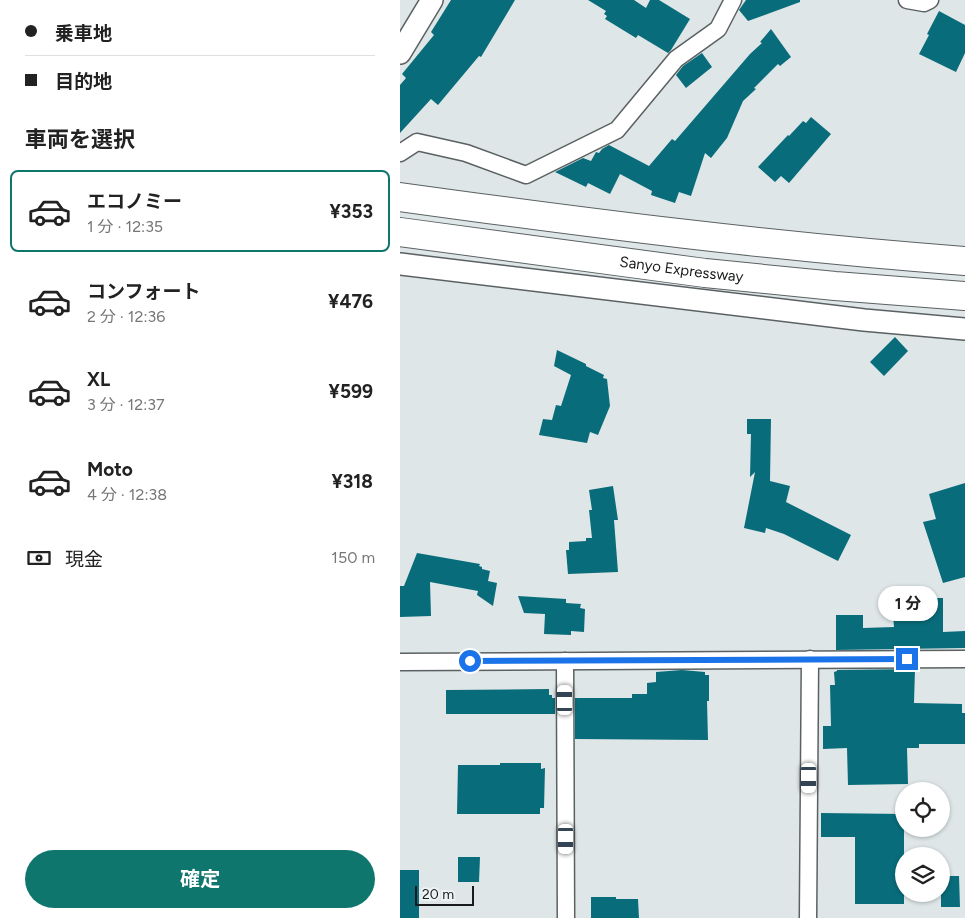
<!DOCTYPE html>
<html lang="ja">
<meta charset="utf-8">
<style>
body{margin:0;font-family:Figtree,"Noto Sans JP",sans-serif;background:#f6f6f6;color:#222;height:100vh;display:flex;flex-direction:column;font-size:19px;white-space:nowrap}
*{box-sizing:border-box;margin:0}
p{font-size:16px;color:#767676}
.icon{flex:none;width:28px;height:28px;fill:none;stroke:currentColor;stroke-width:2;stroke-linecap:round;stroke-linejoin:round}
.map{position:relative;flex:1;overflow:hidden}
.panel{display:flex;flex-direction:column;background:#fff;width:400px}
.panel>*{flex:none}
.banner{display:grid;align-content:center;height:110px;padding:0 25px;background:#fff}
.controls{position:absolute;left:495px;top:782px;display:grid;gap:10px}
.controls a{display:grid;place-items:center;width:55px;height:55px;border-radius:50%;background:#fff;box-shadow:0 1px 4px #0004;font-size:25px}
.scale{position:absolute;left:15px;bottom:12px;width:59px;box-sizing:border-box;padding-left:5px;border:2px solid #181a1b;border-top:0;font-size:14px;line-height:18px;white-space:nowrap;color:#181a1b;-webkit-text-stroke:4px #ecf3f5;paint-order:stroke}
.end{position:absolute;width:22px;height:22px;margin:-11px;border:6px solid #1a73e8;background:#fff;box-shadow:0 0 0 2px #fff}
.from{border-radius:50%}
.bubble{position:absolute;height:35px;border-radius:18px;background:#fff;box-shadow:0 1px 4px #0004;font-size:16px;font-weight:700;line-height:35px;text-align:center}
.car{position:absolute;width:15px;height:30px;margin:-15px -8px;border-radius:6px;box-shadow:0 0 4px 1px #0007;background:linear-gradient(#fff 24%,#345 0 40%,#fff 0 76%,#345 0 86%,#fff 0)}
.banner b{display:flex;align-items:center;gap:18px;height:48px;font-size:19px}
.banner b+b{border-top:1px solid #e0e0e0}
.banner i{width:12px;height:12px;background:#222}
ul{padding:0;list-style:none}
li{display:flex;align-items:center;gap:15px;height:82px;margin:0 10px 8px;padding:0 15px;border:2px solid transparent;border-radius:8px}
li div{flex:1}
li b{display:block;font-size:19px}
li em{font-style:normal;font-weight:700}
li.current{border-color:#0f766e}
li>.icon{width:45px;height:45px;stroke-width:1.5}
h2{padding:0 25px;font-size:22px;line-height:60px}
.pay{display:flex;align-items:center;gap:12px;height:55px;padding:0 25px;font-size:19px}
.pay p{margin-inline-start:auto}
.cta{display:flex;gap:10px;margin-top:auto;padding:10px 25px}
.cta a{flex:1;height:58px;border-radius:30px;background:#0f766e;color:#fff;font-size:20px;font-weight:700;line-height:58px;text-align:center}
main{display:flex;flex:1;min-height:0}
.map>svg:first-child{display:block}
.building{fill:#096c7a}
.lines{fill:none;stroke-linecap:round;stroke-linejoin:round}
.minor-casing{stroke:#5b6162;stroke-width:19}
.tertiary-casing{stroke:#5b6162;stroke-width:24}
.motorway-casing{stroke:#5b6162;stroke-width:30}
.minor{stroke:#fff;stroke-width:16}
.tertiary{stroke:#fff;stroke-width:21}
.motorway{stroke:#fff;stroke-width:28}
.route{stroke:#1a73e8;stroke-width:6}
.labels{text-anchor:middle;stroke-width:5;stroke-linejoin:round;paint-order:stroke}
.street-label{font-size:15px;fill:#181a1b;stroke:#ecf3f5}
</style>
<main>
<section class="panel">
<div class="banner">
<b><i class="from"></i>乗車地</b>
<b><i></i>目的地</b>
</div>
<h2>車両を選択</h2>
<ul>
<li class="current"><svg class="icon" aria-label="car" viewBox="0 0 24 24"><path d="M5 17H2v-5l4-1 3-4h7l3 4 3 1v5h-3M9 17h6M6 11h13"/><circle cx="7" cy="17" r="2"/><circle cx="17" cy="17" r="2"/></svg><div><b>エコノミー</b><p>1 分 · 12:35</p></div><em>¥353</em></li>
<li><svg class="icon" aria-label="car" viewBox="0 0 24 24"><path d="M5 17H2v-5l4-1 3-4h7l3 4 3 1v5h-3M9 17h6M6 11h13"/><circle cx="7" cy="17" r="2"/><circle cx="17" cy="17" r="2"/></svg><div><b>コンフォート</b><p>2 分 · 12:36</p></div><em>¥476</em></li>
<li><svg class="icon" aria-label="car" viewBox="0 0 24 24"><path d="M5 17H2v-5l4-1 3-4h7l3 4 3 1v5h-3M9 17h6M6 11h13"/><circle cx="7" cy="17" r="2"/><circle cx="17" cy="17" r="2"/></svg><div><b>XL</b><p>3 分 · 12:37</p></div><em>¥599</em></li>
<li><svg class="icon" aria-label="car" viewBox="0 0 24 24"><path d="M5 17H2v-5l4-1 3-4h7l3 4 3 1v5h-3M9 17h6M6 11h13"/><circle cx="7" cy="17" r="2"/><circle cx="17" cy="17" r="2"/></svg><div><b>Moto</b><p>4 分 · 12:38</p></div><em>¥318</em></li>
</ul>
<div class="pay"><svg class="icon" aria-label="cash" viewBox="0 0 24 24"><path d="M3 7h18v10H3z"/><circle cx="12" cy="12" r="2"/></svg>現金<p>150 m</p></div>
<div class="cta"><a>確定</a></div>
</section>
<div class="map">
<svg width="565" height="918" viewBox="0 0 565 918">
<rect width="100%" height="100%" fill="#dee6e7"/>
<g class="building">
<path d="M51,0H115L81,57L79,56L38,105L31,99L0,133V85L6,78L2,74L34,35L31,32Z"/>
<path d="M188,0H234L246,8L250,0H259L290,19L271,50L268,53L238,35L236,38L205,19L207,16L204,14L206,11Z"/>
<path d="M346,0H400V2L348,21L339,10Z"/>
<path d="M539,11L565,25V53L556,72L519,54L529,35L527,34Z"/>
<path d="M371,29L391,57L380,66L378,64L354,88L356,89L343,101L327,138L311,158L305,153L291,196L279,192L275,203L251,195L252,191L220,174L210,194L188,183L186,187L155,172L183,158L191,161L196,152L199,153L202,149L209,145L249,166L272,139L275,141L350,54L362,43L360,42Z"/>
<path d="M302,53L312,67L286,88L276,75L283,66Z"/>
<path d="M411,117L431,134L389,183L381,176L375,182L358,167L388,135L389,136L403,121L406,123Z"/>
<path d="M495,337L508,351L484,376L470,362Z"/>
<path d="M157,350L186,364V366L204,375L203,378L207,379L210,406L198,435L190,432L187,443L139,435L143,419L152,420L156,405L161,406L171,375L154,366Z"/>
<path d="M347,419H371L370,481L390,486L386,502L451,535L438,561L384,534L366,528L365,533L344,528L355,472L350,477L351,434H347Z"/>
<path d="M565,483V577L543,583L523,522L536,519L529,494Z"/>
<path d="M213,486L218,520H214L218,572L168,574L166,550H169V542L186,541V538H192L189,510H192L189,490Z"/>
<path d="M17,553L80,564L79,566L82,567V569L90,571L88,581L97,583L93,606L77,595L78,591L30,582L31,616L0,617V586H4Z"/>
<path d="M118,596L166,599V603L181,604L180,608L185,609L184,632L171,631V635L144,634L145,614L124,613Z"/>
<path d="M526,598H543V632L565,631V648L436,650V615H463V628L494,627L493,615H496V610H513V603H526Z"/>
<path d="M515,669L514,703L562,704V713H565V744H519V748H507L508,784L448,785L447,748L423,749V726H431L430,685H435L434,672L437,671V670Z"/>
<path d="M282,670L305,672V675H309V701H307L308,740L175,739V698H232V694H247V683L256,682V672Z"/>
<path d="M149,689V695H152V698H155V714H46V690Z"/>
<path d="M100,763H141V769L145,768L144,808H140V814H57L58,765H100Z"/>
<path d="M421,813L504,814V904H455V837H421Z"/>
<path d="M58,857H80L79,882H58Z"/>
<rect x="0" y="870" width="19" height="48"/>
<path d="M541,876H559L560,907H541Z"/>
<path d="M191,897H216V899H238L239,918H191Z"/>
</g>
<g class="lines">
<defs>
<g id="minor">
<path d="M507,0L524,3L530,0"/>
<path d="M0,153L17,142L66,153L126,175L217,130L276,59L318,29L333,0"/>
<path d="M165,661L166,918"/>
<path d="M0,662L565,659"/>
<path d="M408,918L410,659"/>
</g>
<g id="tertiary">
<path d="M0,53L32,0"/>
<path d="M0,264L464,320L565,329"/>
</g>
<g id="motorway">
<path d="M0,197C188,223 376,247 565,261"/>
<path id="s1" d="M0,232L305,273L435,286L565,296"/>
</g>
</defs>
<use href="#minor" class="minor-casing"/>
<use href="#tertiary" class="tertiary-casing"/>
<use href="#motorway" class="motorway-casing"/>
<use href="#minor" class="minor"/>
<use href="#tertiary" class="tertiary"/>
<use href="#motorway" class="motorway"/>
</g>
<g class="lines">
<path class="route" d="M70,661L507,659"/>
</g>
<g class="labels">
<g class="street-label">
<text dy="5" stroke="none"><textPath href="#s1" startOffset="284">Sanyo Expressway</textPath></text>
</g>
</g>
</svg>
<div class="controls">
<a><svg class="icon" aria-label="locate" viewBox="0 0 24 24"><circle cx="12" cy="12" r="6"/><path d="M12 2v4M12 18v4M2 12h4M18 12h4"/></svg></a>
<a><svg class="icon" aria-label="layers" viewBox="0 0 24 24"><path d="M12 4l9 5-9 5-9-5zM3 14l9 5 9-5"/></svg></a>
</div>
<div class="scale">20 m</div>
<i class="end from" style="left:70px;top:661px"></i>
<i class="end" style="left:507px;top:659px"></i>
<div class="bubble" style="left:478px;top:586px;width:60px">1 分</div>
<i class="car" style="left:165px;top:700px;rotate:0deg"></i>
<i class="car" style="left:409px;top:778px;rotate:180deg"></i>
<i class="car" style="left:166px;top:839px;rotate:180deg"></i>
</div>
</main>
